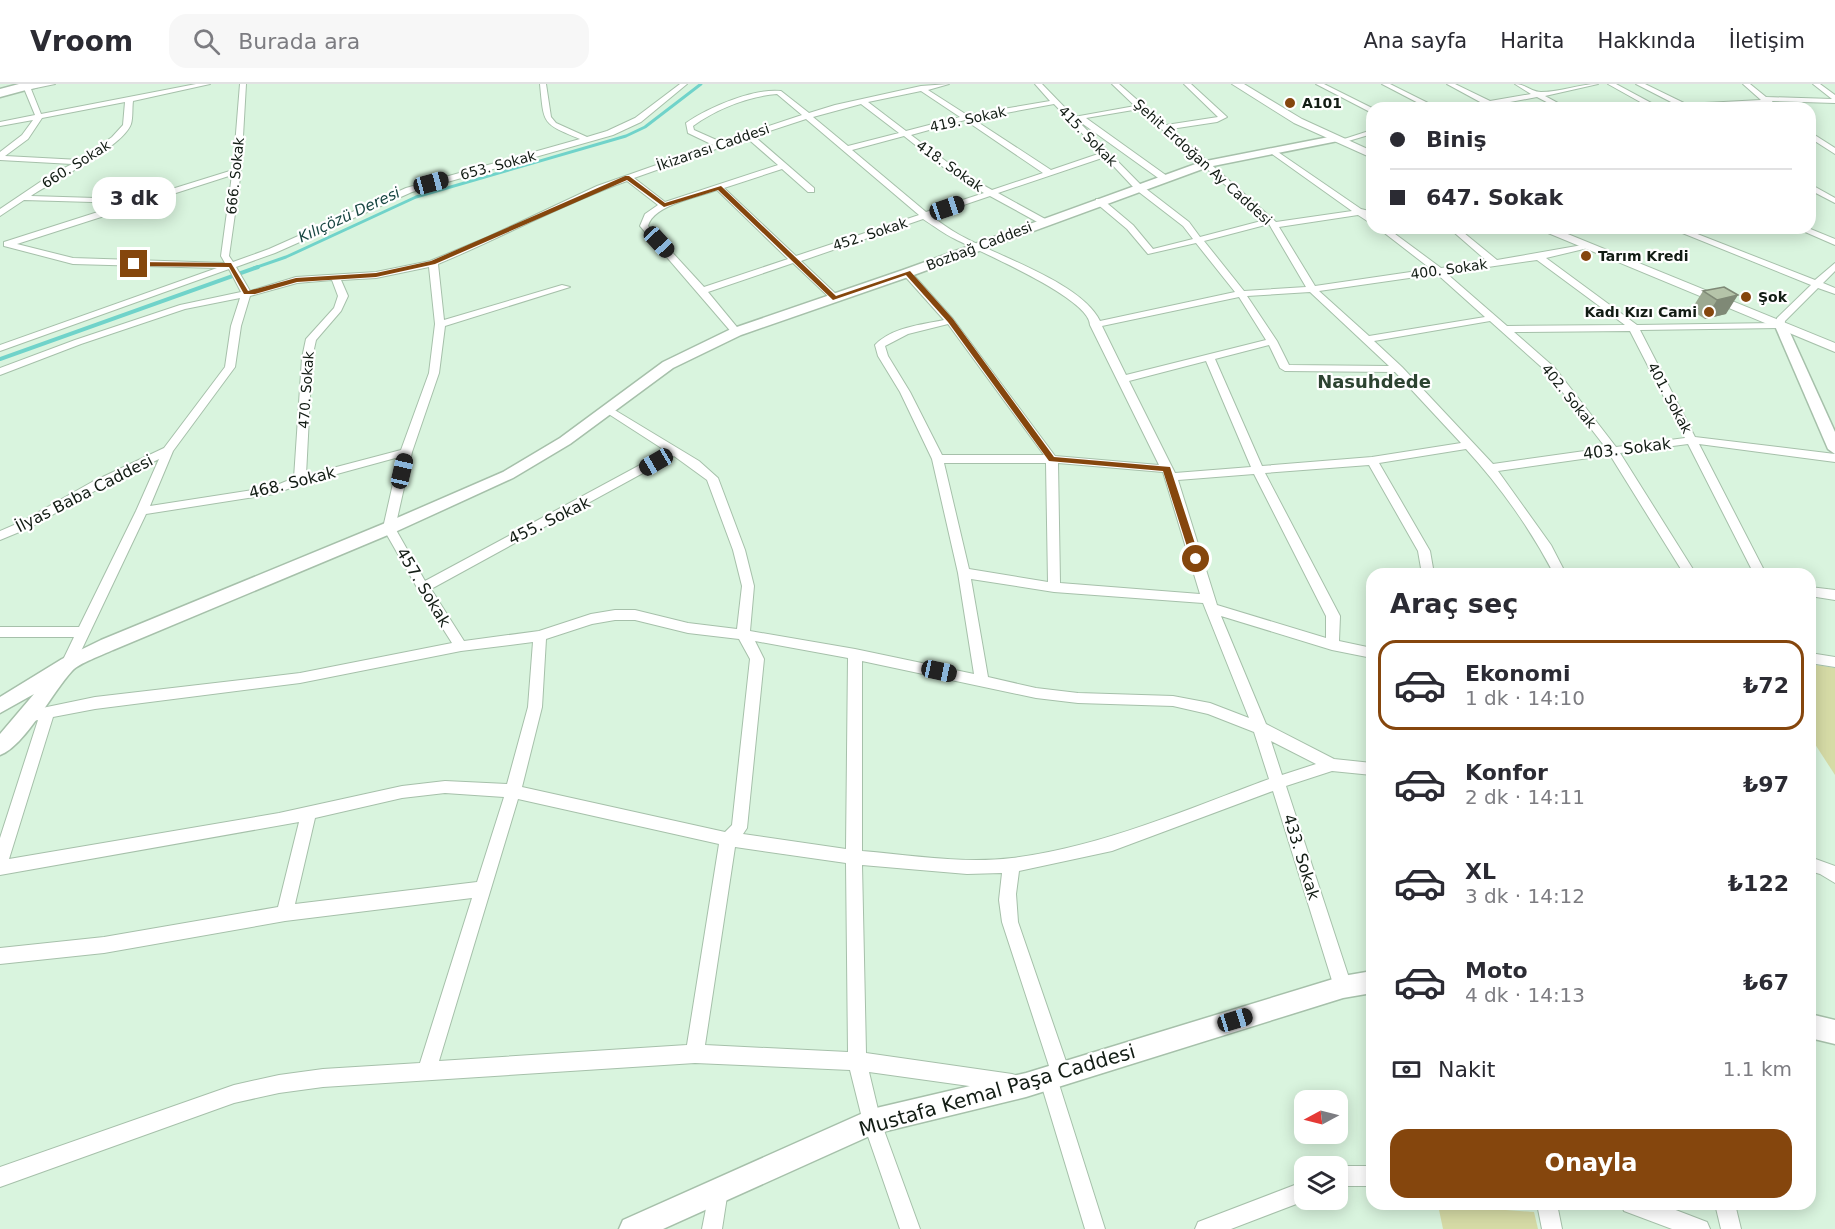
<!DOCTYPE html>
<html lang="tr">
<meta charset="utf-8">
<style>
body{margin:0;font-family:"DejaVu Sans",sans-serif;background:#f7f7f7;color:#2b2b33;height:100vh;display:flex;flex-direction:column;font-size:22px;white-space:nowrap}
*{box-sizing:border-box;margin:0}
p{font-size:20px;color:#7c7c81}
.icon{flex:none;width:33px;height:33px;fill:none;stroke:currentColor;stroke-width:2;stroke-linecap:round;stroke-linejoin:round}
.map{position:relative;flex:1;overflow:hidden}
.side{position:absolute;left:1366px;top:484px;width:450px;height:642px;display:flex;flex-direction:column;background:#fff;border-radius:18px;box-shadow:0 3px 15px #0003}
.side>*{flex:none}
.hud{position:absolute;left:1366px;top:18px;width:450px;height:132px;border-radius:18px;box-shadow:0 3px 15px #0003;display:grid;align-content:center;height:132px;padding:0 24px;background:#fff}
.needle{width:39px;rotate:263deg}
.tools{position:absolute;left:1294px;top:1006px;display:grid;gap:12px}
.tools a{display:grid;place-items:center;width:54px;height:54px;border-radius:12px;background:#fff;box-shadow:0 3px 15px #0003;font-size:30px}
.end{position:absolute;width:27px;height:27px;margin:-14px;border:8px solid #85460d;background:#fff;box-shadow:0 0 0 3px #fff}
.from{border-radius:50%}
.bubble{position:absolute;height:42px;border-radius:18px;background:#fff;box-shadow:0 3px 15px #0003;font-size:20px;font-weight:800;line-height:42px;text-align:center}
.car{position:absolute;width:18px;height:36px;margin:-18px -9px;border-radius:8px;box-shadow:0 0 4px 2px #0007;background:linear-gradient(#222 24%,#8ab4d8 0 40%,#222 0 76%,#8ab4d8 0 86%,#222 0)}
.hud b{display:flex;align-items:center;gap:21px;height:57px;font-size:22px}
.hud b+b{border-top:2px solid #e1e1e2}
.hud i{width:15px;height:15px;background:#2b2b33}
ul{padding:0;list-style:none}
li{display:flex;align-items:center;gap:18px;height:90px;margin:0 12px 9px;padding:0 12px;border:3px solid transparent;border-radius:18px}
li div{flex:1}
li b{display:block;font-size:22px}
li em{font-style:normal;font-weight:800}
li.selected{border-color:#85460d}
li>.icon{width:54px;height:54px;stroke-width:1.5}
h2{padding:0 24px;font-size:27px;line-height:72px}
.pay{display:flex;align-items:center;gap:15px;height:66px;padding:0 24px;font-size:22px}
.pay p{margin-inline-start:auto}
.primary-button{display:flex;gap:12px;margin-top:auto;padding:12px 24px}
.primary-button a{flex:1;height:69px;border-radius:18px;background:#85460d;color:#fff;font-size:24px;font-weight:800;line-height:69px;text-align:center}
header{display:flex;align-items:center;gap:36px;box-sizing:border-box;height:84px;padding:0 30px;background:#fff;border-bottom:2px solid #e1e1e2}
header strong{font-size:28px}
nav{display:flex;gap:33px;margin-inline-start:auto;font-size:21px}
.search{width:420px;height:54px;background:#f7f7f7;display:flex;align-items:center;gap:15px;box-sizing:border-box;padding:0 21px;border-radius:18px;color:#7c7c81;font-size:22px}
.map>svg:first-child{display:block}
.green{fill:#d6dba6}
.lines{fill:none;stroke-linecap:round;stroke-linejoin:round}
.stream-far1{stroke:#70d3ca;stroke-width:3}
.stream{stroke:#70d3ca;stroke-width:4}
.minor-casing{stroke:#a6c0aa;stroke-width:2}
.tertiary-casing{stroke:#a6c0aa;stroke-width:3}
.secondary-casing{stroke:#a6c0aa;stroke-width:2}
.trunk-casing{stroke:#a6c0aa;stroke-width:3}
.minor{fill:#fff;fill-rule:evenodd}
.tertiary{fill:#fff;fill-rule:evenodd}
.secondary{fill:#fff;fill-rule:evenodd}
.trunk{fill:#fff;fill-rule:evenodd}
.wall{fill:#9ca991}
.shaded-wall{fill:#7f8976}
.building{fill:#b5c4a9;stroke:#7f8976;stroke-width:1.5}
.route{fill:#85460d}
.poi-dot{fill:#85460d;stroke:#fff;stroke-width:2}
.labels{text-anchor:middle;stroke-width:4.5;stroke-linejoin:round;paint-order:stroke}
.far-poi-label{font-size:14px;font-weight:bold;fill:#121c14;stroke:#fff;text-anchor:start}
.far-street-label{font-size:14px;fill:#121c14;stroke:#fff}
.far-water-label{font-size:15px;font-style:italic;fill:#194743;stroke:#fff}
.street-label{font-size:16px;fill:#121c14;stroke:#fff}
.far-district-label{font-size:18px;font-weight:bold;fill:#2d4331;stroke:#fff}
.near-street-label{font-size:20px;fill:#121c14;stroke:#fff}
</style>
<header>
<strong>Vroom</strong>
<div class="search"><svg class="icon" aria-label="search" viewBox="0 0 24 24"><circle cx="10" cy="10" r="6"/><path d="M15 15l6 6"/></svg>Burada ara</div>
<nav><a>Ana sayfa</a><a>Harita</a><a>Hakkında</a><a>İletişim</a></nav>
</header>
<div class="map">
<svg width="1835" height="1145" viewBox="0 0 1835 1145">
<rect width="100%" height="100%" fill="#d9f4de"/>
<g class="green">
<path d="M1810,580L1835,584V691L1811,654Z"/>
<path d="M1438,1121L1534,1128L1538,1145H1443Z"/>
</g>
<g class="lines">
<path class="stream-far1" d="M254,184L286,173L416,113L626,52L645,43L701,0"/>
<path class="stream" d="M0,275L258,183"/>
<defs>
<g id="minor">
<path d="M26,0H55L31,5L41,30L196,0H210L133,17C132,24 133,34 131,40C123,63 53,97 31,112L127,115L130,118L233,86L240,0H246L241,87L229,172L233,178L269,165L406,104L580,55C542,39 544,41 540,0H546L551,33L556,39L587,53L607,47L635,34L680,0H687L641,38L613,51L412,108L275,169L236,183L250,207L296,193L376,188L430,177L488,153L597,102L713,61L688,49L686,39C709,23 754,4 781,7L809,29L835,21L921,2L949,0L928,6L967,31L1050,17L1035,0H1042L1074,33L1135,22L1112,0H1119L1166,41L1218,33L1184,0H1191L1227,33L1217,38L1171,45L1276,138L1352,127L1272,70V66H1275L1361,125L1369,127L1366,129L1372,133V140L1358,131L1279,143L1315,202L1431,185L1378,144H1387L1441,184L1488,178L1449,144H1458L1497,176L1588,160V164L1546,174L1637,241L1776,239L1777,234L1811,201L1670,144H1682L1815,196L1835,179V187L1823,199L1835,204V210L1818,204L1785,237L1784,244L1640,246L1695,353L1835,370V378L1699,360L1766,490H1754L1688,360L1620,369L1696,490H1684L1610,371L1498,387L1551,461L1566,490H1554C1531,446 1500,402 1466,365L1379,379L1430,467L1434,490H1422L1418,467L1369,381L1265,389L1340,532L1339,557L1372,564V574L1332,566L1221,532L1266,640L1334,675L1372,679V691L1332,687L1286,702L1352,903L1349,909L1343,911L1337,909L1334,903L1273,707L1112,767L1019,787L1016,810L1018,838L1070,989L1067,995L1058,997L1105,1145H1085L1039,993L1042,987L1050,985L1002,838L999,816L1002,789L967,790L862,781L866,969L1012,990L1019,992L1021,999L1019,1006L1012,1008L869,988L881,1038L920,1145H900L863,1038L850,986L695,979L323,1003L279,1009L234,1019L0,1103V1083L234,1001L279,991L323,985L420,979L472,814L285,837L104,869L0,880V864L104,853L278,823L299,738L0,791V754L38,636L28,638L23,636L21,632L23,628L95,613L300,589L452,559L419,507L383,444L399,373L304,399L274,410L146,430L73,584H63L61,580L74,553H0V543H79L136,427L159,375L100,404L29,444L0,456V447L21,438L92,398L164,364L225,283L231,242L240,214L185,225L81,260L0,291V284L75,256L180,221L241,208L229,185L0,267V261L217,184L73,180L4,162V158L126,119L24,116L0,132V125L49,92L72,80L0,76V68L22,51L33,36L0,42V38L35,31L23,2ZM921,7L960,33L906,47L868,18ZM777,10L802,31L721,58L694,46L693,42C716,25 749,12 777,10ZM125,18L123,41L112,53L80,76L5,72L28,55L42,34ZM861,20L899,49L848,62L813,33ZM1054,20L1101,69L1051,86L973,35ZM1139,25L1265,136L1200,153L1189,138L1141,101L1076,35L1161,96H1167V92L1086,34ZM806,35L919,131L796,172L724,104L782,85L808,108H814V104L754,52ZM965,36L1043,89L992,106L963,90L911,51ZM904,52L957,94L984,109L926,128L852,66ZM747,54L778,81L665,118L634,94ZM1105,73L1135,105L1183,142L1193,155L1153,165L1133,141L1102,115H1096V119L1127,145L1148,170L1196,159L1235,208L1100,237C1081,198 996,172 958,150C949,145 940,138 931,132L990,112L1041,140H1047V136L998,109ZM232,91L221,172L225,179L73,174L17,160ZM627,97L658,121L645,130L640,142L733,250L741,248L708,208L793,179L832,216H838V212L801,177L923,135C934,142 944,150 955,155C980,168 1090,214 1090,241L1159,381L1055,372L953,235L910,187L902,189L944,236C921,241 892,243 875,261L878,272L900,308L932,375L958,489L974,590L855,565L750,547L754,502L745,466L718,394L699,377L608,322L604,323V327L666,367L425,497L395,444L412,368L439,289L445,242L570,203L562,201L444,236L438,180C501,154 562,120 627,97ZM717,106L788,175L704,203L648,142C653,121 698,113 717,106ZM1269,140L1306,203L1244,207L1204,157ZM1537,176L1625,241L1507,242L1446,189ZM429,183L435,240L429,289L401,366L306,391L312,274L316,256L341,227L348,212L341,196L376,194ZM1437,190L1485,233L1369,252L1319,207ZM332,196L338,212L334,224L306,255L302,274L294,394L272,403L150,422L173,367L235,283L241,242L250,212L297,199ZM1310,208L1389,282L1289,281L1277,257L1247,212ZM1239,213L1266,256L1126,291L1102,242ZM1490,237L1547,288L1606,364L1493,380L1402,283L1374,257ZM948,240L1044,371H942L910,308L888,272L885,262L908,250ZM1630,247L1685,354L1616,363L1555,284L1514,248ZM1269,261L1280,284L1285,287L1395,288L1461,359L1372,373L1262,382L1215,275ZM1206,277L1251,383L1175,389L1129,297ZM674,372L707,396L733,466L742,502L737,545L688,539L635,526H615L591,530L539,547L464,557L431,505ZM944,379H1046L1048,498L969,485ZM1058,379L1163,388L1200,510L1060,499ZM1254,390L1326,532V554L1217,521L1178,396ZM971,495L1054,508L1203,519L1249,634L1210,619L1173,612L1078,609L1036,604L988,593ZM615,536H635L688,549L739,555L750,575L732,741L725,748L522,703L542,623L546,555L592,540ZM755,557L848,574L846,765L743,750L747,744L764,575ZM533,558L528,623L507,700L445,697L402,702L279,729L9,775L53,633L95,625L300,599L461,567ZM862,577L1036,614L1078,619L1173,622L1208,630L1254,648L1269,695C1185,726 1101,763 1012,774C963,780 911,771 862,767ZM1271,657L1316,680L1282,691ZM445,709L504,713L477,798L295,820L315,734L402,714ZM518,715L719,760L687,961L439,977ZM735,763L846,779L848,968L705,961Z"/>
<path d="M1316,0H1324L1372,24V29Z"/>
<path d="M1382,0H1390L1438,24H1428Z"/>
<path d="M1447,0H1455L1490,17L1531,10L1515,0C1525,0 1532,8 1541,8C1561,8 1579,0 1598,0L1545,12L1567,24H1558L1537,13L1478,24H1463L1482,19Z"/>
<path d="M1608,0H1616L1655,21L1675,20L1636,0H1645L1686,20L1761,16L1743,0H1750L1766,13L1832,15L1813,0H1820L1835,11V19L1772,17L1775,23L1767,20L1651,24Z"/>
<path d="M1372,46V50L1345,58L1341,56Z"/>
<path d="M1810,48L1835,64V70L1810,54Z"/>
<path d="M1810,100L1835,114V119L1810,106Z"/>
<path d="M1796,144H1808L1835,155V161Z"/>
<path d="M1810,503L1835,506V516L1810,512Z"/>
<path d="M1810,569L1835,573V583L1810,579Z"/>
<path d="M1810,773L1835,782V799L1820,790L1810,787Z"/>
<path d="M1346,1082H1372V1102H1346L1338,1105V1085Z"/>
<path d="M718,1096L725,1099L728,1106L722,1145H702L711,1099Z"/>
<path d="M1305,1097V1116H1307L1231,1145H1195L1198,1138Z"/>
<path d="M1537,1120H1557L1562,1145H1542Z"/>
<path d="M1621,1120H1660L1707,1138L1710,1145H1672L1624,1127Z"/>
<path d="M1715,1120H1735L1741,1145H1721Z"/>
</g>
<g id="tertiary">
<path d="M1334,52L1338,53V57L1208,83L911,192L741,251L673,284L570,360L513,394L395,448L113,566C103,571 79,579 72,587C53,607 25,662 0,671V650L34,610L0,629V613L62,575L101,556L383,440L503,388L560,354L663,278L731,245L903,186L1201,78Z"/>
<path d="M1781,238L1787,242L1835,348V370L1828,365L1775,242Z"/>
<path d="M1372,887V909L1343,914L1026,1013L874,1050L663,1145H619L623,1136L872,1025L1026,989L1343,892Z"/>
<path d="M1810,930L1835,936V960L1810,954Z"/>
</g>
<g id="secondary">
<path d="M1232,0H1244L1302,35L1372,67V74L1294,39Z"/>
<path d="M1536,144H1553L1835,259V268Z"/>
</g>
<path id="trunk" d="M19,0H39L37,3L0,13V5Z"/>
</defs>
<use href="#minor" class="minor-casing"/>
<use href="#tertiary" class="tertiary-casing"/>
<use href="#secondary" class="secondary-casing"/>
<use href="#trunk" class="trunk-casing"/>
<use href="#minor" class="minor"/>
<use href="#tertiary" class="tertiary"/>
<use href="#secondary" class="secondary"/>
<use href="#trunk" class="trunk"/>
</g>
<path class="wall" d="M1724,203L1726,230L1705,235L1691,226L1703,207Z"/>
<path class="shaded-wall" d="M1738,211L1726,230L1705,235L1717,216Z"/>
<path class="building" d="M1724,203L1738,211L1717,216L1703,207Z"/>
<path class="route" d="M625,92H629L665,119L721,102L836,212L910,187L953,235L1054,373L1170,383L1200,475L1199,477L1191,475L1163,387L1049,377L948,238L906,191L833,216L718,106L664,123L627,96L435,180L376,193L297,198L255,210H244L229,183L134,182L130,180L134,178L231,179L248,207L296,194L376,189L431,177Z"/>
<g class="poi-dot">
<circle cx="1290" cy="19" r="6"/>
<circle cx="1586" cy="172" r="6"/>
<circle cx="1746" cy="213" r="6"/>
<circle cx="1709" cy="228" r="6"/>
</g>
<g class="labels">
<g class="far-poi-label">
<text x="1302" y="24">A101</text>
<text x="1598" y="177">Tarım Kredi</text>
<text x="1758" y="218">Şok</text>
<text x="1697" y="233" text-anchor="end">Kadı Kızı Cami</text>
</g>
<g class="far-street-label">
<text transform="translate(968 35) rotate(-12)" y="5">419. Sokak</text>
<text transform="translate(1088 52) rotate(46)" y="5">415. Sokak</text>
<text transform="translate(713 63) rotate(-19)" y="5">İkizarası Caddesi</text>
<text transform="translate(1203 78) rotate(42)" y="5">Şehit Erdoğan Ay Caddesi</text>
<text transform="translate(76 80) rotate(-32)" y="5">660. Sokak</text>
<text transform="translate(498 81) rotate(-15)" y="5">653. Sokak</text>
<text transform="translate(950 82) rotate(35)" y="5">418. Sokak</text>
<text transform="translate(235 92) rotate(-84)" y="5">666. Sokak</text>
<text transform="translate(870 150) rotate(-18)" y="5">452. Sokak</text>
<text transform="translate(979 162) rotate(-21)" y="5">Bozbağ Caddesi</text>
<text transform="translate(1449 185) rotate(-8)" y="5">400. Sokak</text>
<text transform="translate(306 306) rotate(-86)" y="5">470. Sokak</text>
<text transform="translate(1569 312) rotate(51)" y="5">402. Sokak</text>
<text transform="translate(1670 314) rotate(62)" y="5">401. Sokak</text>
</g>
<g class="far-water-label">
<text transform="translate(349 131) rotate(-25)" y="5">Kılıçözü Deresi</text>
</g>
<g class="street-label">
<text transform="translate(1627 364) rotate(-7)" y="6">403. Sokak</text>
<text transform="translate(292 398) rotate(-14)" y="6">468. Sokak</text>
<text transform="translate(84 409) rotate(-27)" y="6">İlyas Baba Caddesi</text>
<text transform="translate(549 436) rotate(-26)" y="6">455. Sokak</text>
<text transform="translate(424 503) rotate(59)" y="6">457. Sokak</text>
<text transform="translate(1302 773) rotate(73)" y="6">433. Sokak</text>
</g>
<g class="far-district-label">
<text x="1374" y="304">Nasuhdede</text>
</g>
<g class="near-street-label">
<text transform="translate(997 1006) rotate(-16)" y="7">Mustafa Kemal Paşa Caddesi</text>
</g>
</g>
</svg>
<div class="tools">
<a><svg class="needle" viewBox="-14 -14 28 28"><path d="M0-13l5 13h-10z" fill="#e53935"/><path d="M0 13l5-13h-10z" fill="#7c7c81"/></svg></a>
<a><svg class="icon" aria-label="layers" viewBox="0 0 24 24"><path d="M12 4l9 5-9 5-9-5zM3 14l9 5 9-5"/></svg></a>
</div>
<i class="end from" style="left:1196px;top:475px"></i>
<i class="end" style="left:134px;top:180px"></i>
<div class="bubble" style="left:92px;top:93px;width:84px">3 dk</div>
<i class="car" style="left:431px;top:99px;rotate:75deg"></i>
<i class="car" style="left:947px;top:124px;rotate:71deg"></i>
<i class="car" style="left:659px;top:158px;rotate:137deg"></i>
<i class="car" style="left:656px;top:378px;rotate:240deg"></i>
<i class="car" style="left:402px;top:387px;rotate:13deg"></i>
<i class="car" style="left:939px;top:587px;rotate:102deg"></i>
<i class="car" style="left:1235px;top:936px;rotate:73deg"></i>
<div class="hud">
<b><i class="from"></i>Biniş</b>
<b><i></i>647. Sokak</b>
</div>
<section class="side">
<h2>Araç seç</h2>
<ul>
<li class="selected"><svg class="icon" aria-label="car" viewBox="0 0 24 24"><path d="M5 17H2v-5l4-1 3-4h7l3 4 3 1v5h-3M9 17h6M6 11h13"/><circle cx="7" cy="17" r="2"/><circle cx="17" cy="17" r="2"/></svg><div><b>Ekonomi</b><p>1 dk · 14:10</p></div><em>₺72</em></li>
<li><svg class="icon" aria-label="car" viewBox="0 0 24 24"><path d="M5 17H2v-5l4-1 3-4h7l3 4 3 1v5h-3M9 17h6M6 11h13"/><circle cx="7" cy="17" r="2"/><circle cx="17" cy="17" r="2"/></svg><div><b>Konfor</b><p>2 dk · 14:11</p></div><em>₺97</em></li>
<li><svg class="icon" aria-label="car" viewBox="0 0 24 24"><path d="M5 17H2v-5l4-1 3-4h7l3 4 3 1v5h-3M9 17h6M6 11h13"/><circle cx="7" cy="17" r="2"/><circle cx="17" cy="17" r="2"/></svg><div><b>XL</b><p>3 dk · 14:12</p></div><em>₺122</em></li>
<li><svg class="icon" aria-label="car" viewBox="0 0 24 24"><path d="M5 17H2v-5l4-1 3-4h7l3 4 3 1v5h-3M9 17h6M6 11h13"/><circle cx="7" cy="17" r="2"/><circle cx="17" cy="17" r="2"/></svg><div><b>Moto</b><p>4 dk · 14:13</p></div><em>₺67</em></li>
</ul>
<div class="pay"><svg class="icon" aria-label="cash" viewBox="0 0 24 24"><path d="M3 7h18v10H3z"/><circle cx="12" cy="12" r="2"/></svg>Nakit<p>1.1 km</p></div>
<div class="primary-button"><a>Onayla</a></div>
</section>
</div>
